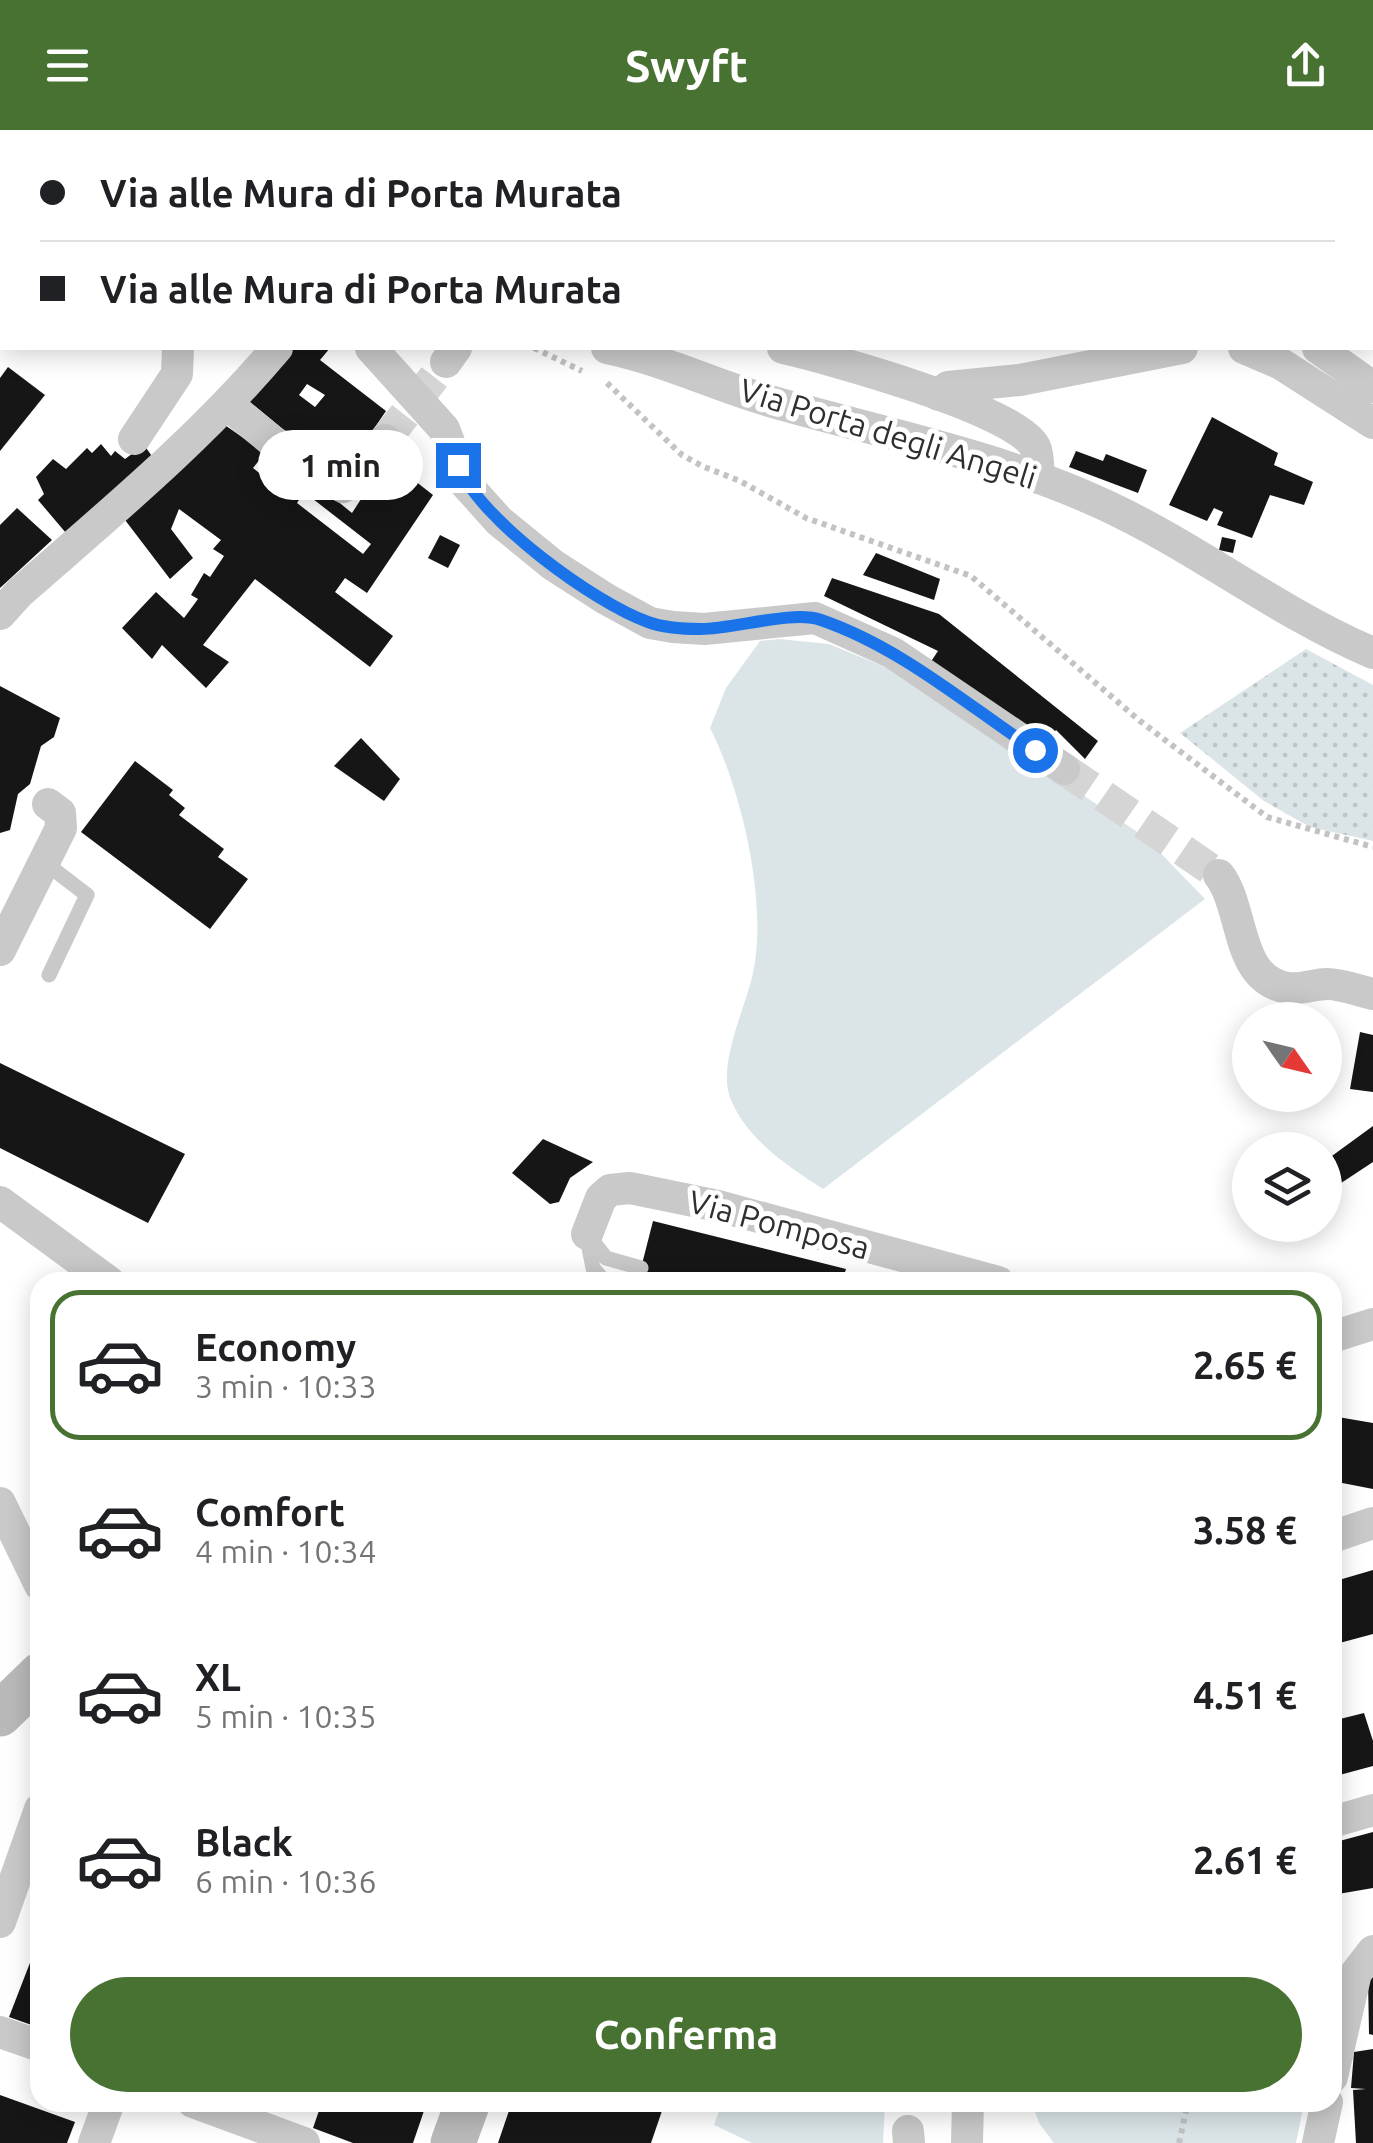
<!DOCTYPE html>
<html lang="it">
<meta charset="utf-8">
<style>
body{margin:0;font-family:Ubuntu,sans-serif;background:#f2f2f2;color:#202124;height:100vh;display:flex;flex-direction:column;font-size:38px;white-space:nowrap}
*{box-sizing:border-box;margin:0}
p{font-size:32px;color:#757577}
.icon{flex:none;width:55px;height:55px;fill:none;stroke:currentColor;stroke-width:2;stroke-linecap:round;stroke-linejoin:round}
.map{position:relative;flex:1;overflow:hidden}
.side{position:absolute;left:30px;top:1142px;width:1312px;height:840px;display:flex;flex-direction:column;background:#fff;border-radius:30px;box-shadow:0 5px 25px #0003}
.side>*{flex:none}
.banner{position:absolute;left:0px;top:0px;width:1375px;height:220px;box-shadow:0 5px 25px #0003;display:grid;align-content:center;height:220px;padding:0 40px;background:#fff}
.needle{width:65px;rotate:124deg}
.tools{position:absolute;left:1232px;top:872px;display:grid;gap:20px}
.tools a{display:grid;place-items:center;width:110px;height:110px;border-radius:50%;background:#fff;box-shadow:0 5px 25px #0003;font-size:50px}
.end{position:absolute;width:45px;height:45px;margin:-22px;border:12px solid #1a73e8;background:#fff;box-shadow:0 0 0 5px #fff}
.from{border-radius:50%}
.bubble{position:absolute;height:70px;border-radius:35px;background:#fff;box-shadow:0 5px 25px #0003;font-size:32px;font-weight:700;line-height:70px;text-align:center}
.banner b{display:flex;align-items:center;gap:35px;height:95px;font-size:38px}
.banner b+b{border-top:2px solid #e0e0e0}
.banner i{width:25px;height:25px;background:#202124}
ul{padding:18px 0 0;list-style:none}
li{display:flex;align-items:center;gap:30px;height:150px;margin:0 20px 15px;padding:0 20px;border:5px solid transparent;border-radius:30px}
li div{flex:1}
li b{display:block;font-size:38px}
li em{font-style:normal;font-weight:700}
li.on{border-color:#477231}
li>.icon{width:90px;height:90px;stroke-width:1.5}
.action{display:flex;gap:20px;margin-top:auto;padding:20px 40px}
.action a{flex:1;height:115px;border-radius:60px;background:#477231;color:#fff;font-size:40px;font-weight:700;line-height:115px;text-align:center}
header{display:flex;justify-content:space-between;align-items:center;height:130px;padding:0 40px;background:#477231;color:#fff;font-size:45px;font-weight:700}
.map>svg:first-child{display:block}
.grass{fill:url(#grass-dots)}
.green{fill:#dbe5e8}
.building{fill:#161616;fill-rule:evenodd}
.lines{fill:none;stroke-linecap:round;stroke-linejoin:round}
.street-tunnel{stroke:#d5d5d5;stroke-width:32;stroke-dasharray:32 16;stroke-linecap:butt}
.path{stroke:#c3c3c3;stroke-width:6;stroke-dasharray:5 5;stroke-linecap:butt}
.lane{stroke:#c9c9c9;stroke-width:15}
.street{stroke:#c9c9c9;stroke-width:32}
.secondary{stroke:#b9b9b9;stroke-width:45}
.route{stroke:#1a73e8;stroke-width:12}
.labels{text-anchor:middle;stroke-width:10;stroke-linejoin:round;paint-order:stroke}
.street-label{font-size:32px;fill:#2f2f2f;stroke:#fff}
</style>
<header><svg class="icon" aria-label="menu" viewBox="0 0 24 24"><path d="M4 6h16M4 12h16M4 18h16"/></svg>Swyft<svg class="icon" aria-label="share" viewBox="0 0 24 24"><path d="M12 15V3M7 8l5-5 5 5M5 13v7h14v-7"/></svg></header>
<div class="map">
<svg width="1373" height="2013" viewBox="0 0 1373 2013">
<defs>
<pattern id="grass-dots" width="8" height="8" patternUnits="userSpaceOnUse" patternTransform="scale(2.5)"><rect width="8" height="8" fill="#dbe5e8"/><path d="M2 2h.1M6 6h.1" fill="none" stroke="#bcc5c7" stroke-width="1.8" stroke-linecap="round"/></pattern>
</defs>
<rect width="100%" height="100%" fill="#fff"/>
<path class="grass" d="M1306,519L1373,555V711L1310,697L1264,671L1180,603Z"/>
<g class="green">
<path d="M779,509L829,514L912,548L1146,708L1205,769L823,1059C787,1036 748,1010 731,970C716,936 746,877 753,843C768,773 742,661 710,598L726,558L760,511Z"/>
<path d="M722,1973H885L883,2013H752L714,1995Z"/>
<path d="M1032,1973V1972L1304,1973L1296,2013H1054L1039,1993Z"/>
</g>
<g class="building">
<path d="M283,218H330L320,230L386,281L341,347L244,267ZM307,254L325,265L315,277L299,265Z"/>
<path d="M8,237L45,265L0,321V248Z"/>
<path d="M1212,287L1278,323L1274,335L1313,352L1304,375L1270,365L1252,408L1217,395L1223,382L1214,378L1207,391L1169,375Z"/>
<path d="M222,293L265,323L253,338L274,355L292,334L352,383L387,329L433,365L367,463L345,448L335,462L393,506L370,537L255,449L203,515L229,532L206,558L162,515L152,529L122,498L156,462L184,488L198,469L191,465L204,443L210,447L224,426L213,419L221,410L179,379L171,399L193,428L170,449L122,386ZM304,362L371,414L363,424L297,373Z"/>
<path d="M101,314L111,326L115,321L125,329L144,315L154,329L66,403L38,370L44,364L36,347L53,329L66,339L87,318L92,323Z"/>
<path d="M1076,321L1103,331L1106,324L1147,340L1138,363L1069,337Z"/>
<path d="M17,378L52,410L0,458V395Z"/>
<path d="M440,405L460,415L448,438L428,428Z"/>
<path d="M1222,407L1236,410L1233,423L1219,420Z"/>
<path d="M876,423L940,449L934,470L863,445Z"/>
<path d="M832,448L939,484L1098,611L1085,629L1056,600L1042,618L928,536L938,521L824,466Z"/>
<path d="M0,556L60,588L54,607L41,616L30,654L18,664L10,700L0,703Z"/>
<path d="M361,608L400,649L384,671L334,636Z"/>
<path d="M135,631L173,660L169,665L185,678L179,685L224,719L218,727L248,749L210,799L81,702Z"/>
<path d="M1360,902L1373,905V962L1350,959Z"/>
<path d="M0,933L185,1024L148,1093L0,1018Z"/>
<path d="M1373,996V1032L1329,1061L1325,1031Z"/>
<path d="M543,1009L593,1032L570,1048L559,1072L550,1074L512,1043Z"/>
<path d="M653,1091L846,1139L842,1152H665L639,1146Z"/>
<path d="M1332,1286L1373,1293V1359L1332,1351Z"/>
<path d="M1373,1440V1504L1332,1515V1452Z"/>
<path d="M1364,1583L1373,1611V1636L1332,1647V1591Z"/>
<path d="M1373,1702V1758L1338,1764L1332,1713Z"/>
<path d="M40,1807V1898L9,1887Z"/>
<path d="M1373,1845V1905L1369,1904L1368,1847Z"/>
<path d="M1373,1919V2013H1356L1353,1960L1366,1959L1351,1958L1354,1922Z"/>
<path d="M0,1965L75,1992L67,2013H0Z"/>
<path d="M322,1972L394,1976L396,1972H427L413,2013H353L313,1998Z"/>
<path d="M512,1972H665L651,2013H498Z"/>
</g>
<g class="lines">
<g class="street-tunnel">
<path d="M385,310L446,232"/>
<path d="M1064,639L1219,745"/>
</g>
<g class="path">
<path d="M534,218L582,241"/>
<path d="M607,253L682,325L702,336L740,351L806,388L971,446L1140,591L1267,687L1373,717"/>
<path d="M1179,2013L1188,1972"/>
</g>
<g class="lane">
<path d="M1043,0L1050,2"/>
<path d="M44,732L87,765L49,845"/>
<path d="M587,1104L606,1128L641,1138"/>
<path d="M587,1108L593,1138L605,1152"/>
</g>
<g class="street">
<path d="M54,0L57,2"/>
<path d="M209,0L217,2"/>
<path d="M302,0L307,2"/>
<path d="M450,0L454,2"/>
<path d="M371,218L444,299L464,352L499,391L553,435L606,469L650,493L673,497L704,499L815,488L893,523L1064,639"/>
<path d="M607,218C665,230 716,256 773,272C886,304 1000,326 1107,376C1199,419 1279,483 1373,523"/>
<path d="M783,218C827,228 1017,280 1035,317C1039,325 1038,340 1039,348"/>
<path d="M1244,218L1281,234L1373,293"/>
<path d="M1318,218L1373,257"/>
<path d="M446,232L456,218"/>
<path d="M939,265L948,257L1020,250L1182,218"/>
<path d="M228,275L272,311L343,357L353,352L385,310"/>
<path d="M134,309L177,244L178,218"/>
<path d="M0,484L19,463C109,384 199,310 277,218"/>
<path d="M1219,745C1245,779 1235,850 1288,858C1302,860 1314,854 1327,854C1342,854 1359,861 1373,864"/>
<path d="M0,820L61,698L60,683L48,674"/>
<path d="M0,1072L109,1152"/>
<path d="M587,1104L601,1068L610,1060L630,1058L718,1076L998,1152"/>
<path d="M1332,1207L1373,1194"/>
<path d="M0,1373L40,1455"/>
<path d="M1332,1407L1373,1393"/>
<path d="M1332,1692L1373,1680"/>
<path d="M0,1792L40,1679"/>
<path d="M0,1902L40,1916"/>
<path d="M1332,1947L1356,1843L1373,1821"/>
<path d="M193,1972L304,2013"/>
<path d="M908,2001L909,2013"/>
<path d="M94,2013L109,1972"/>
<path d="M967,2013L968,1972"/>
<path d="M1318,2013L1327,1972"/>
</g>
<g class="secondary">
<path d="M0,1584L40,1545"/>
<path d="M453,2013L468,1972"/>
</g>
</g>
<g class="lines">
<path class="route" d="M458,335C478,388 594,473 648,492C664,498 683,499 701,499C734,499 793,480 821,490C900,517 966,574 1035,620"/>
</g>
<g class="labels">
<g class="street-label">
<text transform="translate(888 304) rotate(17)" y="11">Via Porta degli Angeli</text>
<text transform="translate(779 1095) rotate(15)" y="11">Via Pomposa</text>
</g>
</g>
</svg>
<div class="tools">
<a><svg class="needle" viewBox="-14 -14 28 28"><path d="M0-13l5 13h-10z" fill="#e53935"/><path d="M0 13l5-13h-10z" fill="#757577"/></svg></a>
<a><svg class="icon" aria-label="layers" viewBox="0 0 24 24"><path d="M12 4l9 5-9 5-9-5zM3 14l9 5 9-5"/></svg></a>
</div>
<i class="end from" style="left:1035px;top:620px"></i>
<i class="end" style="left:458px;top:335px"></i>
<div class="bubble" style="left:258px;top:300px;width:165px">1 min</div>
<div class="banner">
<b><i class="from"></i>Via alle Mura di Porta Murata</b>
<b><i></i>Via alle Mura di Porta Murata</b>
</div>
<section class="side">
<ul>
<li class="on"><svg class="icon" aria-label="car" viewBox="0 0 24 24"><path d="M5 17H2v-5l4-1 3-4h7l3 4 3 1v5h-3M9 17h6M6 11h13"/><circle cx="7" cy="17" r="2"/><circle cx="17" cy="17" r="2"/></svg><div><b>Economy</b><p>3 min · 10:33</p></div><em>2.65 €</em></li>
<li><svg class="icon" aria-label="car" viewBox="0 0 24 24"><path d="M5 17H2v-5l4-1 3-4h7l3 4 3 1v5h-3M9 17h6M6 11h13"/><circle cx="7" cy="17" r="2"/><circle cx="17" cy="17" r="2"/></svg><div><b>Comfort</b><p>4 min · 10:34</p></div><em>3.58 €</em></li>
<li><svg class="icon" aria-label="car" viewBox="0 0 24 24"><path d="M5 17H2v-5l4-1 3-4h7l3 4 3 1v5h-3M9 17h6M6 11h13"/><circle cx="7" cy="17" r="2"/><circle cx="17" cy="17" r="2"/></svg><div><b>XL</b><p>5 min · 10:35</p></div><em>4.51 €</em></li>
<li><svg class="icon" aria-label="car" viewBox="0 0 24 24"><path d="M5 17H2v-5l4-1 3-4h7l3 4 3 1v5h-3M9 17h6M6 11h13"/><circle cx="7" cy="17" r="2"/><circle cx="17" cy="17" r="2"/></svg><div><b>Black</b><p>6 min · 10:36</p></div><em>2.61 €</em></li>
</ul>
<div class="action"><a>Conferma</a></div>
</section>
</div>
